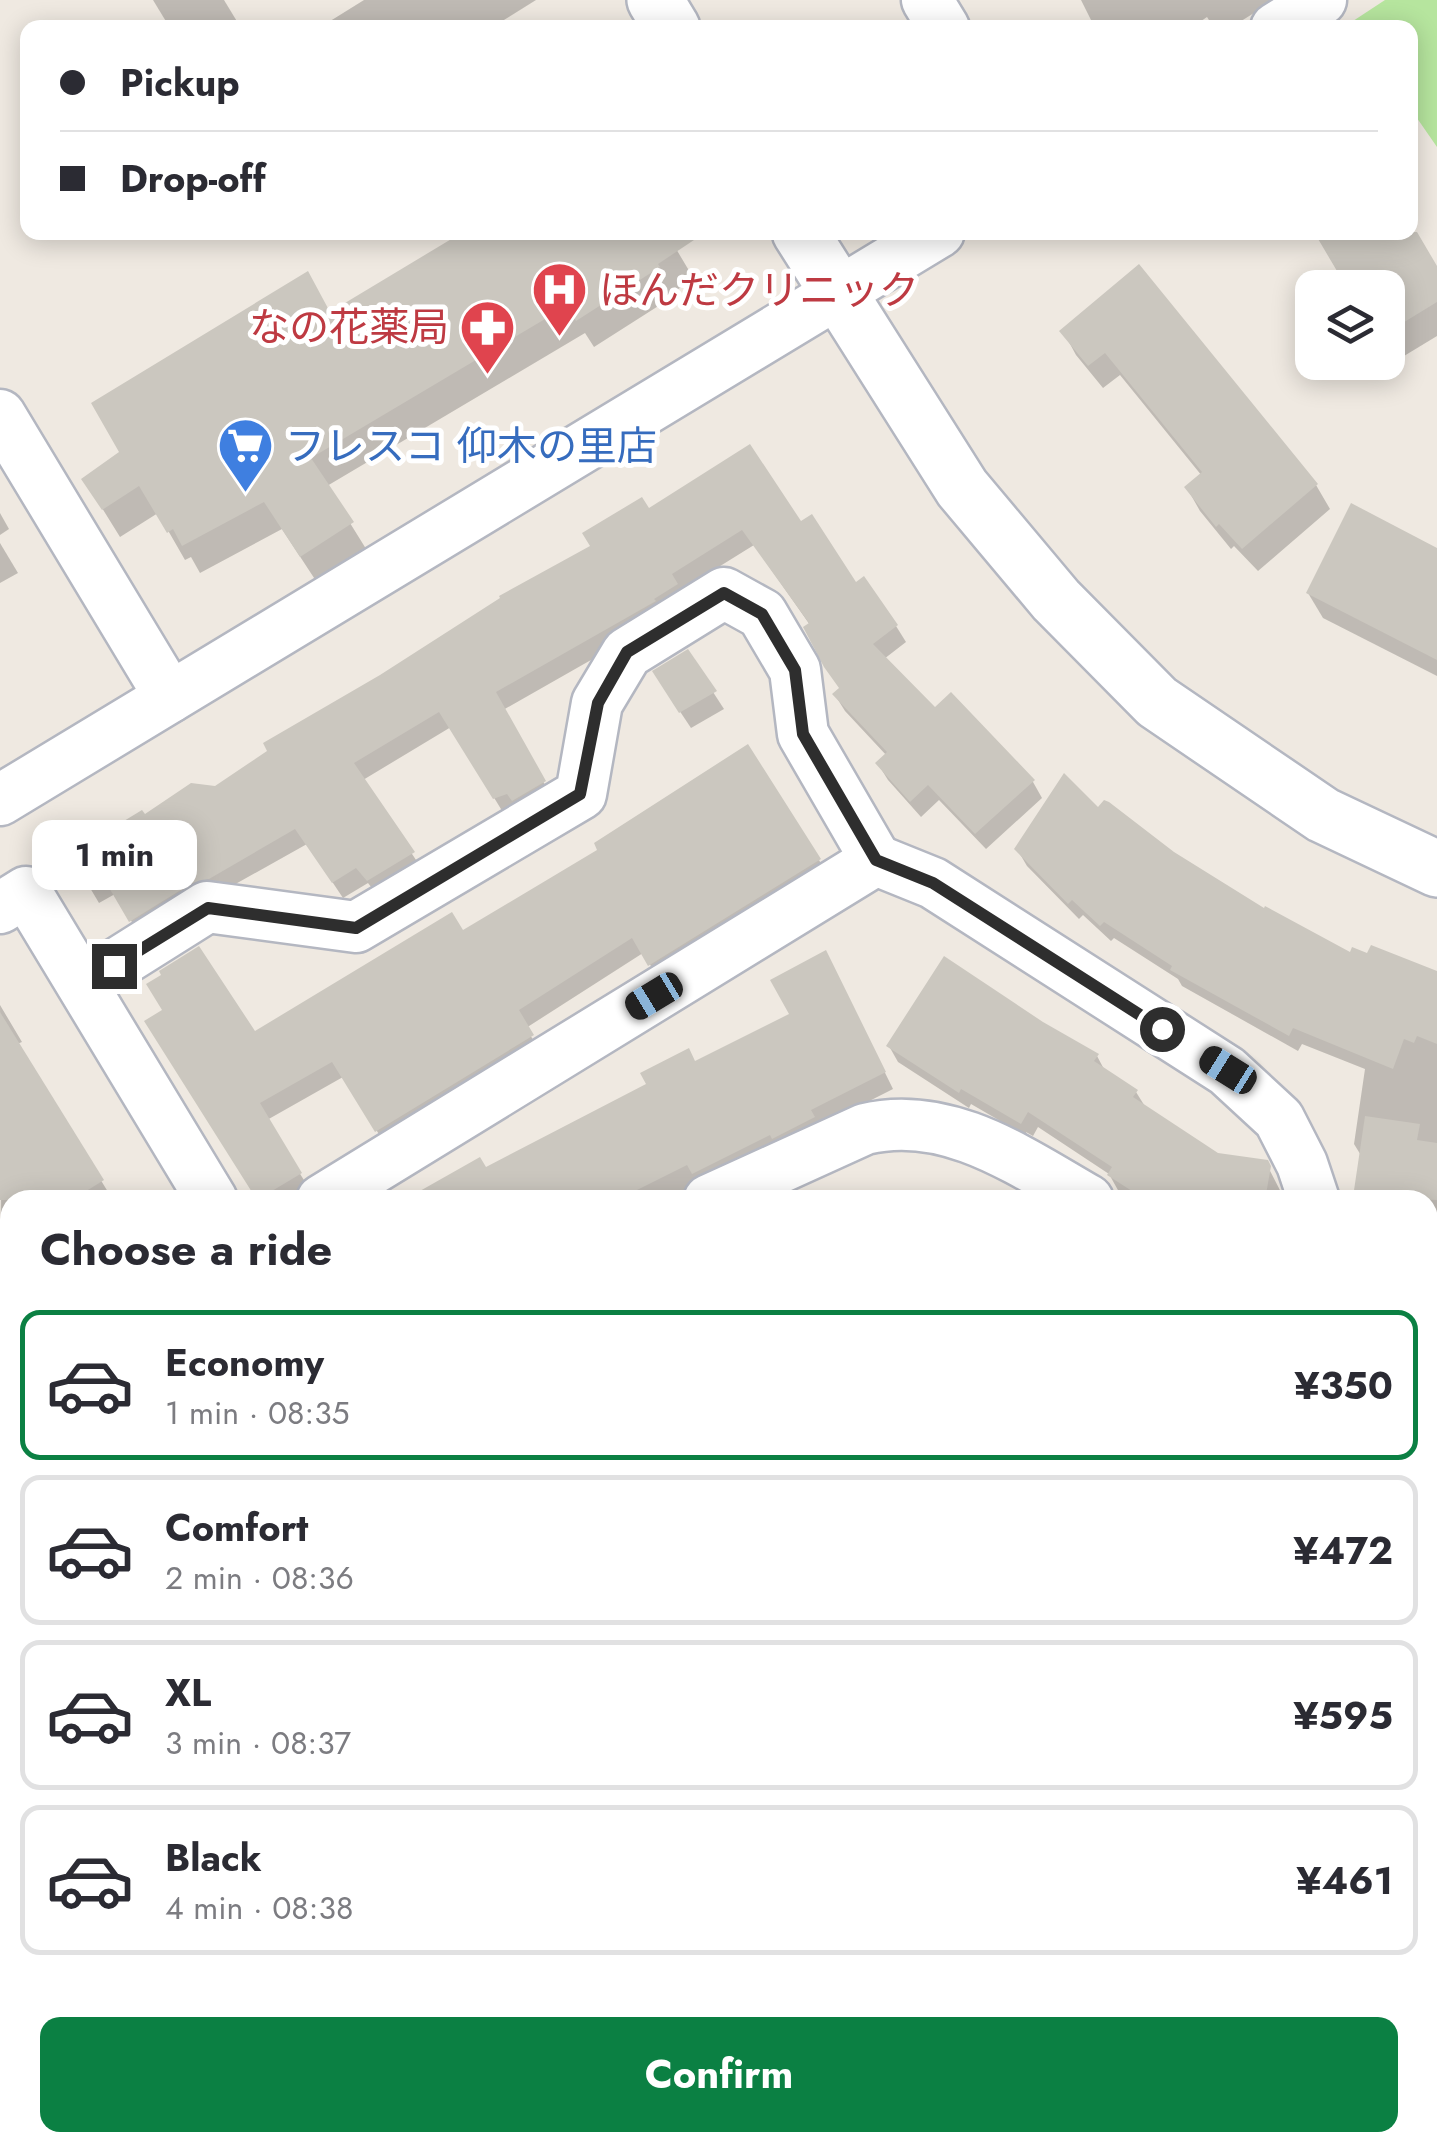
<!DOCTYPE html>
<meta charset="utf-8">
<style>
body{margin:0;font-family:Jost,"Noto Sans JP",sans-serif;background:#f7f7f7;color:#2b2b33;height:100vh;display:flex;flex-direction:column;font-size:38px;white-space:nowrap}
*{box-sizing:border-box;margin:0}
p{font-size:32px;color:#7c7c81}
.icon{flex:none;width:55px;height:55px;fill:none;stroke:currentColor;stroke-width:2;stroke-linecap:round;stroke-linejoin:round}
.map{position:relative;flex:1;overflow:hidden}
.drawer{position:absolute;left:0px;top:1190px;width:1438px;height:962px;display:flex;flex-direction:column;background:#fff;border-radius:30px 30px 0 0;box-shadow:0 5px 25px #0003}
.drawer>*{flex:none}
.banner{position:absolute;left:20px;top:20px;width:1398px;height:220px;border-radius:20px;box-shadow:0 5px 25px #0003;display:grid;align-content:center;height:220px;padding:0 40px;background:#fff}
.buttons{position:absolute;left:1295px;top:270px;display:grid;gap:20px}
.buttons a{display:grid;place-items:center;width:110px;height:110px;border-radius:20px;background:#fff;box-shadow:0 5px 25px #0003;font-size:50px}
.end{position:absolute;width:45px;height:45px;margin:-22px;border:12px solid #2e2e2e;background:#fff;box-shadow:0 0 0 5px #fff}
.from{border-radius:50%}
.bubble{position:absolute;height:70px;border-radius:20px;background:#fff;box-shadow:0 5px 25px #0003;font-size:32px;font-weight:700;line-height:70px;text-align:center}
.car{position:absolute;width:30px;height:60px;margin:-30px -15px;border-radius:12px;box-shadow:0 0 8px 2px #0007;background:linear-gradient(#222 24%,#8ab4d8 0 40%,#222 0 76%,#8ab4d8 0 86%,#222 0)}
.banner b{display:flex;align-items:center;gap:35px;height:95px;font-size:38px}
.banner b+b{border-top:2px solid #e1e1e2}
.banner i{width:25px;height:25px;background:#2b2b33}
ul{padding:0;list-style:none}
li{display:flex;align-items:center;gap:30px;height:150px;margin:0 20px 15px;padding:0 20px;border:5px solid #e1e1e2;border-radius:20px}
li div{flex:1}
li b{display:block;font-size:38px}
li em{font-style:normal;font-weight:700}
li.current{border-color:#0b8043}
li>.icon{width:90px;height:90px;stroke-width:1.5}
h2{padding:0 40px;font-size:45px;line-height:120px}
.primary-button{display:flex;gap:20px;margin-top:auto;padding:20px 40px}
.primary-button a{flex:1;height:115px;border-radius:20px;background:#0b8043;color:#fff;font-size:40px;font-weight:700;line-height:115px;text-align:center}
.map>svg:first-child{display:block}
.green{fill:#b6e59e}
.shadow{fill:#0003}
.building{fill:#cbc7bf}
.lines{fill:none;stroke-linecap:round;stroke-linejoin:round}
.minor-casing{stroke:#b4b7c1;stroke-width:55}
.tertiary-casing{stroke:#b4b7c1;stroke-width:60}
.minor{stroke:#fff;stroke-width:50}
.tertiary{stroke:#fff;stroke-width:55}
.route{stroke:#2e2e2e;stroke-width:12}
.labels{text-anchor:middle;stroke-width:10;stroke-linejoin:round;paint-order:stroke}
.health-label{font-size:40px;fill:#be3a42;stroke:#fff;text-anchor:start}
.shop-label{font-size:40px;fill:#366cbe;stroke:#fff;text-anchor:start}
</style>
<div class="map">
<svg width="1437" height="2152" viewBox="0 0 1437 2152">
<rect width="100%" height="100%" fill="#efe9e1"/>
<path class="green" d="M1385,0H1437V147L1410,108V28L1354,27L1350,23Z"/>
<g class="shadow">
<path d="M153,0H224L241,28H170Z"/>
<path d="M364,0H536L491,28H319Z"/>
<path d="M1081,0H1275L1230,28H1214L1207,17L1191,28H1095Z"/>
<path d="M1410,226L1437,270V336L1376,373L1370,362H1388V288Z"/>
<path d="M666,232L694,279L672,293L674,296L594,347L585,333L327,486L368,552L318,584L282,529L200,573L191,557L185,560L158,513L120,537L84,479L330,315Z"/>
<path d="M1138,268L1316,485L1330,509L1258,571L1234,546L1231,549L1200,511L1187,488L1202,476L1120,375L1103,388L1076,355L1063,331Z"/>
<path d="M649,511L800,525L896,626L906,642L884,659L935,710L1033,782L1042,798L986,849L939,800L921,817L888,780L878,764L887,756L845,711L835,695L841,690L810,625L754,545L680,591L686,602L663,619L503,710L553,799L504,814L451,727L363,780L422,869L378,896L368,883L343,898L307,844L141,937L115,894L99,903L71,856L144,818L215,788Z"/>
<path d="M0,513L9,529L0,535Z"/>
<path d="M0,543L18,573L0,583Z"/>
<path d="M1437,550V676L1323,618L1308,593Z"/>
<path d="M687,652L724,709L691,728L665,689Z"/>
<path d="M1099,811L1265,912L1352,956L1437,974V1444L1428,1442V1200H1358L1356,1196L1362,1157L1354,1144L1365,1069L1302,1044L1298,1051L1182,986L1178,979L1114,938L1111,941L1083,915L1079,919L1027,866L1017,849Z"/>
<path d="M819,860L828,876L660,981L643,953L526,1028L541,1053L387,1147L343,1077L267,1120L310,1190L302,1200H259L157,1038L254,1035L462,933Z"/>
<path d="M834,969L893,1089L818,1127L695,1200H440L485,1170L793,1015Z"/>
<path d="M0,1005L22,1042L17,1044L113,1200H10V1363L2,1368Z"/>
<path d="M889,1046L1097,1056L1105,1071L1136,1092L1146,1108L1217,1155L1266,1163L1285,1200H1132L1119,1192L1109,1174L1038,1127L1033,1136L1026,1132L1028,1137L971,1104L969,1108L898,1062Z"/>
<path d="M1428,1509L1437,1511V2152H1229L1234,2142H1428Z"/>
<path d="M10,1582V1857L0,1863V1588Z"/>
<path d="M10,1973V2142H188L173,2152H0V1979Z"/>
<path d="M316,2142H330L336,2152H301Z"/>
<path d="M466,2142H679L685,2152H472Z"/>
<path d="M815,2142H1044L1018,2152H820Z"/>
</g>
<g class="building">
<path d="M463,232H706L658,264L660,267L576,321L567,306L311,458L354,522L300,557L264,502L182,546L173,529L167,533L139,486L102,510L81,479L119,452L91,403L308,271L330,312Z"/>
<path d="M1314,232H1417L1437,266V302L1388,332V288H1347Z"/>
<path d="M1139,264L1318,484L1242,549L1219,524L1216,527L1184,487L1202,472L1105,353L1088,366L1059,331Z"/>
<path d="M750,444L801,521L812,514L856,582L864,576L898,625L873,644L935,707L951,692L1035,780L975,834L928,785L910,802L875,763L887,752L832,694L839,688L824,667L803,627L809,623L742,530L672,574L678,584L654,599L656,601L496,692L546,781L512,801L507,794L493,799L439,712L354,763L415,852L367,881L356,868L332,883L295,829L209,879L192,883L129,922L104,879L88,888L68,855L142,810L145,814L191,783L215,786L267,751L263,743L380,675L500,598L499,596L590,546L582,533L642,497L649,508Z"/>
<path d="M1351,503L1437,548V660L1306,593Z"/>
<path d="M688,649L717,691L679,713L652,671Z"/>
<path d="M748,744L821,859L648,966L632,938L519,1010L534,1035L375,1132L332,1062L260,1103L302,1173L257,1200L144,1021L162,1010L146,984L161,975L159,971L199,946L255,1031L452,912L463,930L597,850L594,843Z"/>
<path d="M1064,773L1098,807L1104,800L1109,802L1174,852L1264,908L1265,906L1350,952L1352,947L1367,953L1371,945L1437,971V1044L1417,1036L1414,1043L1404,1039L1393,1069L1293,1028L1289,1036L1170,970L1172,966L1104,922L1100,926L1072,900L1068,904L1014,849Z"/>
<path d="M826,950L886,1072L811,1110L815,1117L772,1139L770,1135L692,1174L687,1165L617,1200H404L480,1157L486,1167L646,1084L640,1073L689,1048L695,1061L789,1014L770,980Z"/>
<path d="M944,956L1043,1022L1099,1054L1094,1061L1138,1090L1133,1097L1218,1153L1268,1160L1271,1166L1265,1200H1146L1107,1175L1112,1167L1028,1112L1021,1124L961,1089L959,1093L886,1046Z"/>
<path d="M0,1012L104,1180L72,1200H0Z"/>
<path d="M1365,1116L1420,1124L1417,1140L1437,1143V1200L1353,1197Z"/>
</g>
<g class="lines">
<defs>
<g id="minor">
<path d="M927,0L944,28"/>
<path d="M1276,28L1321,0"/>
<path d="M0,415L170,697"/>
<path d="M0,800L939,232"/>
<path d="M0,908L26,892L212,1200"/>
<path d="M83,985L207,907L356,927L581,794L597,703L627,653L724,593L762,614L795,670L803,734L876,860"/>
<path d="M322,1200L876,860L933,883L1227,1071L1279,1119L1302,1164L1314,1200"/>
<path d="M709,1200L865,1129C947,1109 1020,1161 1088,1200"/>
<path d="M0,1401L10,1394"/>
<path d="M1428,1456L1437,1457"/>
<path d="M0,1463L10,1480"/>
<path d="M0,1550L10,1544"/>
<path d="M0,1909L10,1903"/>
<path d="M405,2142L411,2152"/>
<path d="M775,2142L781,2152"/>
<path d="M211,2152L226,2142"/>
<path d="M1111,2152L1136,2142"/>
</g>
<g id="tertiary">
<path d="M655,0L672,28"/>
<path d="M800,232L962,488L1056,600L1157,702L1323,815L1437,869"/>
</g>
</defs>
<use href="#minor" class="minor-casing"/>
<use href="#tertiary" class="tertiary-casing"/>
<use href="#minor" class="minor"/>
<use href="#tertiary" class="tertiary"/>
</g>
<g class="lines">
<path class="route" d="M114,966L208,908L356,928L580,794L598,703L627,652L724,593L762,614L795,670L803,734L876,860L933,883L1162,1029"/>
</g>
<defs>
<symbol id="hospital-pin" viewBox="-11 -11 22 30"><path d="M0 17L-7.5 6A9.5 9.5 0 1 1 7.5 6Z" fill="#e0444e" stroke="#fff"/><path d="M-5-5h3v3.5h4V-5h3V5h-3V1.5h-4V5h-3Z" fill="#fff"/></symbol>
<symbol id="pharmacy-pin" viewBox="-11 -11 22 30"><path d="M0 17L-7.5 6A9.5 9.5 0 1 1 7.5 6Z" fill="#e0444e" stroke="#fff"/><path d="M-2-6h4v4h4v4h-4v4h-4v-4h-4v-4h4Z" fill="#fff"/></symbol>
<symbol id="supermarket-pin" viewBox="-11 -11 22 30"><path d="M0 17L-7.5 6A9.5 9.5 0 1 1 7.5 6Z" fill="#3f7fe0" stroke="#fff"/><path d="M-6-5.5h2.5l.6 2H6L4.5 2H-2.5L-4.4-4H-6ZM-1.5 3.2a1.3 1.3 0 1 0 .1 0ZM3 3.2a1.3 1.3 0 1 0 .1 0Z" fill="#fff"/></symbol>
</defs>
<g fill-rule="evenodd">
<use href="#hospital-pin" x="528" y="258" width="63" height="86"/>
<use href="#pharmacy-pin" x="456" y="296" width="63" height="86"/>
<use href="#supermarket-pin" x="214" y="414" width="63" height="86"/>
</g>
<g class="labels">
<g class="health-label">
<text x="599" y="304">ほんだクリニック</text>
<text x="449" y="341" text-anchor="end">なの花薬局</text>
</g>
<g class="shop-label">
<text x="285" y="460">フレスコ 仰木の里店</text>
</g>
</g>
</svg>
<div class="buttons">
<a><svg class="icon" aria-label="layers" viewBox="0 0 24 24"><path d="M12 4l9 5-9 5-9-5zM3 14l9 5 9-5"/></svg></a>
</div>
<i class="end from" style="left:1162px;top:1029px"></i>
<i class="end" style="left:114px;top:966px"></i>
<div class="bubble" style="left:32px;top:820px;width:165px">1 min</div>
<i class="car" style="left:654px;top:996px;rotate:239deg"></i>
<i class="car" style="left:1228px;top:1070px;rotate:302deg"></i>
<div class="banner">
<b><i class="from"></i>Pickup</b>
<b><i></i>Drop-off</b>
</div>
<section class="drawer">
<h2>Choose a ride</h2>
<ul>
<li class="current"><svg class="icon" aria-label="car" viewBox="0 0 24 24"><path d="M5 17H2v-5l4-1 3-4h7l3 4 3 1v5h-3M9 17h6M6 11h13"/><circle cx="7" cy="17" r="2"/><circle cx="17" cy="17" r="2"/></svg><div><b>Economy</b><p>1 min · 08:35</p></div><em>¥350</em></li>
<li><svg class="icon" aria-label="car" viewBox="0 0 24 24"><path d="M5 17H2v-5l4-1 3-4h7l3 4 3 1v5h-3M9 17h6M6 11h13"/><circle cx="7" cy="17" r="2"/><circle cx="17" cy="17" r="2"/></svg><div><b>Comfort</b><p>2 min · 08:36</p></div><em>¥472</em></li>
<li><svg class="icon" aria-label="car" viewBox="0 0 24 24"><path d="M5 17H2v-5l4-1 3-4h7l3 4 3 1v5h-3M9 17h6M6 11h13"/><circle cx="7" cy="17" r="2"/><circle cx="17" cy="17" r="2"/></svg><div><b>XL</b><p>3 min · 08:37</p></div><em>¥595</em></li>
<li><svg class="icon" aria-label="car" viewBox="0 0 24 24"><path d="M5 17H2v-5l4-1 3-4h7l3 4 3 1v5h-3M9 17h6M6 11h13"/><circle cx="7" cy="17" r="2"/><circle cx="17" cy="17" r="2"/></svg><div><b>Black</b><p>4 min · 08:38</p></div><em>¥461</em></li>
</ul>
<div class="primary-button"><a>Confirm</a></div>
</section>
</div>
